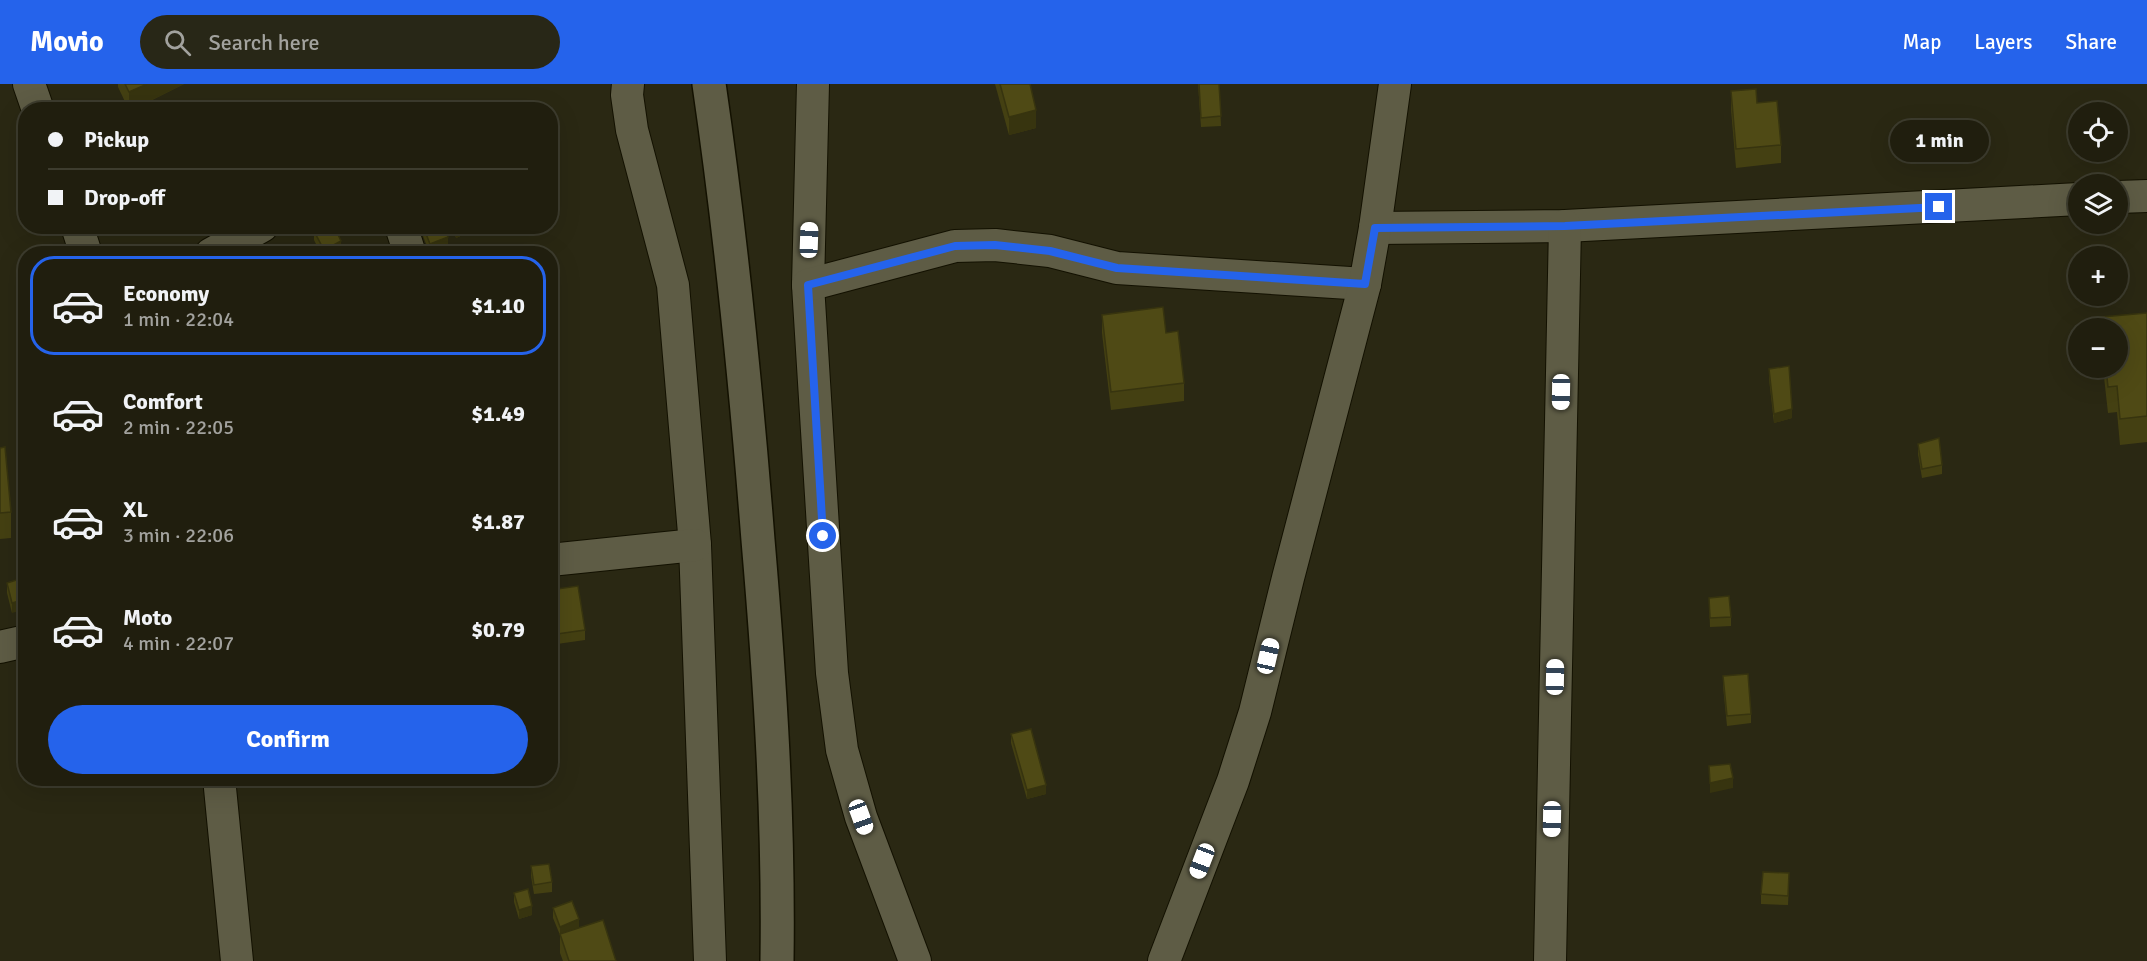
<!DOCTYPE html>
<meta charset="utf-8">
<style>
body{margin:0;font-family:Signika,sans-serif;background:#282717;color:#f1f3f6;height:100vh;display:flex;flex-direction:column;font-size:22px;white-space:nowrap}
*{box-sizing:border-box;margin:0}
p{font-size:20px;color:#a2a29e}
.icon{flex:none;width:33px;height:33px;fill:none;stroke:currentColor;stroke-width:2;stroke-linecap:round;stroke-linejoin:round}
.map{position:relative;flex:1;overflow:hidden}
.sheet{position:absolute;left:18px;top:162px;width:540px;height:540px;display:flex;flex-direction:column;background:#201e0e;border-radius:24px;box-shadow:0 6px 24px #0002,0 0 0 2px #3d3c2e}
.sheet>*{flex:none}
.hud{position:absolute;left:18px;top:18px;width:540px;height:132px;border-radius:24px;box-shadow:0 6px 24px #0002,0 0 0 2px #3d3c2e;display:grid;align-content:center;height:132px;padding:0 30px;background:#201e0e}
.buttons{position:absolute;left:2068px;top:18px;display:grid;gap:12px}
.buttons a{display:grid;place-items:center;width:60px;height:60px;border-radius:50%;background:#201e0e;box-shadow:0 6px 24px #0002,0 0 0 2px #3d3c2e;font-size:30px}
.end{position:absolute;width:27px;height:27px;margin:-14px;border:8px solid #2563eb;background:#fff;box-shadow:0 0 0 3px #fff}
.from{border-radius:50%}
.bubble{position:absolute;height:42px;border-radius:21px;background:#201e0e;box-shadow:0 6px 24px #0002,0 0 0 2px #3d3c2e;font-size:20px;font-weight:800;line-height:42px;text-align:center}
.car{position:absolute;width:18px;height:36px;margin:-18px -9px;border-radius:8px;box-shadow:0 0 4px 2px #0007;background:linear-gradient(#fff 24%,#345 0 40%,#fff 0 76%,#345 0 86%,#fff 0)}
.hud b{display:flex;align-items:center;gap:21px;height:57px;font-size:22px}
.hud b+b{border-top:2px solid #3d3c2e}
.hud i{width:15px;height:15px;background:#f1f3f6}
ul{padding:10px 0 0;list-style:none}
li{display:flex;align-items:center;gap:18px;height:99px;margin:0 12px 9px;padding:0 18px;border:3px solid transparent;border-radius:24px}
li div{flex:1}
li b{display:block;font-size:22px}
li em{font-style:normal;font-weight:800}
li.on{border-color:#2563eb}
li>.icon{width:54px;height:54px;stroke-width:1.5}
.button{display:flex;gap:12px;margin-top:auto;padding:12px 30px}
.button a{flex:1;height:69px;border-radius:36px;background:#2563eb;color:#fff;font-size:24px;font-weight:800;line-height:69px;text-align:center}
header{display:flex;align-items:center;gap:36px;box-sizing:border-box;height:84px;padding:0 30px;background:#2563eb;color:#fff}
header strong{font-size:28px}
nav{display:flex;gap:33px;margin-inline-start:auto;font-size:21px}
.search{width:420px;height:54px;background:#282717;display:flex;align-items:center;gap:15px;box-sizing:border-box;padding:0 21px;border-radius:33px;color:#a2a29e;font-size:22px}
.map>svg:first-child{display:block}
.lines{fill:none;stroke-linecap:round;stroke-linejoin:round}
.street-casing{stroke:#131100;stroke-width:34}
.secondary-casing{stroke:#131100;stroke-width:36}
.street{stroke:#5e5c45;stroke-width:32}
.secondary{stroke:#5e5c45;stroke-width:33}
.wall{fill:#444012}
.shaded-wall{fill:#37340f}
.building{fill:#4f4a15;stroke:#37340f;stroke-width:1.5}
.route{stroke:#2563eb;stroke-width:8}
</style>
<header>
<strong>Movio</strong>
<div class="search"><svg class="icon" aria-label="search" viewBox="0 0 24 24"><circle cx="10" cy="10" r="6"/><path d="M15 15l6 6"/></svg>Search here</div>
<nav><a>Map</a><a>Layers</a><a>Share</a></nav>
</header>
<div class="map">
<svg width="2147" height="877" viewBox="0 0 2147 877">
<rect width="100%" height="100%" fill="#2a2813"/>
<g class="lines">
<defs>
<g id="street">
<path d="M29,0L38,26"/>
<path d="M628,0L627,11L632,46L673,201L695,461L710,877"/>
<path d="M813,0L808,201L832,589L842,666L861,733L915,877"/>
<path d="M2118,113L2147,112"/>
<path d="M77,142L86,170"/>
<path d="M401,142L410,170"/>
<path d="M1375,144L1565,142L2079,115"/>
<path d="M211,170L262,142"/>
<path d="M808,201L955,162L995,161L1050,167L1117,184L1365,200"/>
<path d="M550,476L695,461"/>
<path d="M0,563L26,557"/>
<path d="M219,694L237,877"/>
<path d="M1164,877L1233,697L1255,628L1288,494L1365,200L1375,144L1395,0"/>
<path d="M1550,877L1565,142"/>
</g>
<path id="secondary" d="M709,0C731,151 746,303 758,456C770,596 779,736 777,877"/>
</defs>
<use href="#street" class="street-casing"/>
<use href="#secondary" class="secondary-casing"/>
<use href="#street" class="street"/>
<use href="#secondary" class="secondary"/>
</g>
<g class="wall">
<path d="M118,0H184L132,26H129L118,3Z"/>
<path d="M995,0H1030L1036,44L1009,51Z"/>
<path d="M1198,0H1219L1221,42L1201,43Z"/>
<path d="M1731,7L1757,19L1781,61V79L1736,84L1731,25Z"/>
<path d="M423,142L448,163L430,170L423,152Z"/>
<path d="M452,142H483L456,154Z"/>
<path d="M314,147L341,166L335,170H321L314,156Z"/>
<path d="M2147,229V358L2120,361L2117,328L2108,329L2103,284H2118V244H2101V233Z"/>
<path d="M1102,231L1166,249L1184,299V317L1111,326L1102,249Z"/>
<path d="M1769,285L1792,334L1774,339L1769,295Z"/>
<path d="M1918,360L1942,381V390L1922,394L1918,370Z"/>
<path d="M0,364L11,428V454L0,455Z"/>
<path d="M26,493L12,529L7,509V499Z"/>
<path d="M550,506L585,546V556L557,560L550,521Z"/>
<path d="M1709,514L1731,533V542L1710,543Z"/>
<path d="M1723,592L1751,630V639L1727,642L1723,602Z"/>
<path d="M1011,650L1046,710L1027,715L1011,659Z"/>
<path d="M531,782L552,798V808L534,810L531,792Z"/>
<path d="M1789,799L1788,821L1761,820V810Z"/>
<path d="M514,809L532,831L519,835L514,818Z"/>
<path d="M553,824L579,844L616,877H563L560,869V851L553,834Z"/>
</g>
<g class="shaded-wall">
<path d="M147,0H184L132,26H129V8Z"/>
<path d="M1036,26V44L1009,51V33Z"/>
<path d="M456,142H483L456,154Z"/>
<path d="M448,153V163L430,170V160Z"/>
<path d="M341,157V166L335,170H324V166Z"/>
<path d="M1792,325V334L1774,339V330Z"/>
<path d="M26,515V525L12,529V519Z"/>
<path d="M1733,694V704L1710,709V699Z"/>
<path d="M1046,701V710L1027,715V706Z"/>
<path d="M532,822V831L519,835V826Z"/>
<path d="M579,835V845L560,852V843Z"/>
</g>
<g class="building">
<path d="M125,0H147L129,8Z"/>
<path d="M1000,0H1030L1036,26L1009,33Z"/>
<path d="M1199,0H1219L1221,32L1201,34Z"/>
<path d="M1756,5L1757,19L1777,17L1781,61L1736,65L1731,7Z"/>
<path d="M323,142H334L341,157L324,166L314,147Z"/>
<path d="M423,142H444L448,153L430,160Z"/>
<path d="M1163,223L1166,249L1178,247L1184,299L1111,308L1102,231Z"/>
<path d="M2147,229V332L2120,335L2117,302L2108,303L2106,284H2118V244H2102L2101,233Z"/>
<path d="M1789,282L1792,325L1774,330L1769,285Z"/>
<path d="M1939,354L1942,381L1922,385L1918,360Z"/>
<path d="M5,363L11,428L0,429V364Z"/>
<path d="M26,493V515L12,519L7,499Z"/>
<path d="M578,502L585,546L557,550L550,506Z"/>
<path d="M1729,512L1731,533L1710,534L1709,514Z"/>
<path d="M1748,590L1751,630L1727,632L1723,592Z"/>
<path d="M1031,645L1046,701L1027,706L1011,650Z"/>
<path d="M1730,680L1733,694L1710,699L1709,682Z"/>
<path d="M549,780L552,798L534,801L531,782Z"/>
<path d="M1763,788L1789,789L1788,812L1761,810Z"/>
<path d="M528,805L532,822L519,826L514,809Z"/>
<path d="M572,817L579,835L560,843L553,824Z"/>
<path d="M603,836L616,877H569L560,850Z"/>
</g>
<g class="lines">
<path class="route" d="M823,452L808,201L955,162L995,161L1050,167L1117,184L1365,200L1375,144L1565,142L1939,123"/>
</g>
</svg>
<div class="buttons">
<a><svg class="icon" aria-label="locate" viewBox="0 0 24 24"><circle cx="12" cy="12" r="6"/><path d="M12 2v4M12 18v4M2 12h4M18 12h4"/></svg></a>
<a><svg class="icon" aria-label="layers" viewBox="0 0 24 24"><path d="M12 4l9 5-9 5-9-5zM3 14l9 5 9-5"/></svg></a>
<a>+</a>
<a>−</a>
</div>
<i class="end from" style="left:823px;top:452px"></i>
<i class="end" style="left:1939px;top:123px"></i>
<div class="bubble" style="left:1890px;top:36px;width:99px">1 min</div>
<i class="car" style="left:809px;top:156px;rotate:2deg"></i>
<i class="car" style="left:1561px;top:308px;rotate:181deg"></i>
<i class="car" style="left:1268px;top:572px;rotate:13deg"></i>
<i class="car" style="left:1555px;top:593px;rotate:1deg"></i>
<i class="car" style="left:861px;top:733px;rotate:160deg"></i>
<i class="car" style="left:1552px;top:735px;rotate:181deg"></i>
<i class="car" style="left:1202px;top:777px;rotate:201deg"></i>
<div class="hud">
<b><i class="from"></i>Pickup</b>
<b><i></i>Drop-off</b>
</div>
<section class="sheet">
<ul>
<li class="on"><svg class="icon" aria-label="car" viewBox="0 0 24 24"><path d="M5 17H2v-5l4-1 3-4h7l3 4 3 1v5h-3M9 17h6M6 11h13"/><circle cx="7" cy="17" r="2"/><circle cx="17" cy="17" r="2"/></svg><div><b>Economy</b><p>1 min · 22:04</p></div><em>$1.10</em></li>
<li><svg class="icon" aria-label="car" viewBox="0 0 24 24"><path d="M5 17H2v-5l4-1 3-4h7l3 4 3 1v5h-3M9 17h6M6 11h13"/><circle cx="7" cy="17" r="2"/><circle cx="17" cy="17" r="2"/></svg><div><b>Comfort</b><p>2 min · 22:05</p></div><em>$1.49</em></li>
<li><svg class="icon" aria-label="car" viewBox="0 0 24 24"><path d="M5 17H2v-5l4-1 3-4h7l3 4 3 1v5h-3M9 17h6M6 11h13"/><circle cx="7" cy="17" r="2"/><circle cx="17" cy="17" r="2"/></svg><div><b>XL</b><p>3 min · 22:06</p></div><em>$1.87</em></li>
<li><svg class="icon" aria-label="car" viewBox="0 0 24 24"><path d="M5 17H2v-5l4-1 3-4h7l3 4 3 1v5h-3M9 17h6M6 11h13"/><circle cx="7" cy="17" r="2"/><circle cx="17" cy="17" r="2"/></svg><div><b>Moto</b><p>4 min · 22:07</p></div><em>$0.79</em></li>
</ul>
<div class="button"><a>Confirm</a></div>
</section>
</div>
